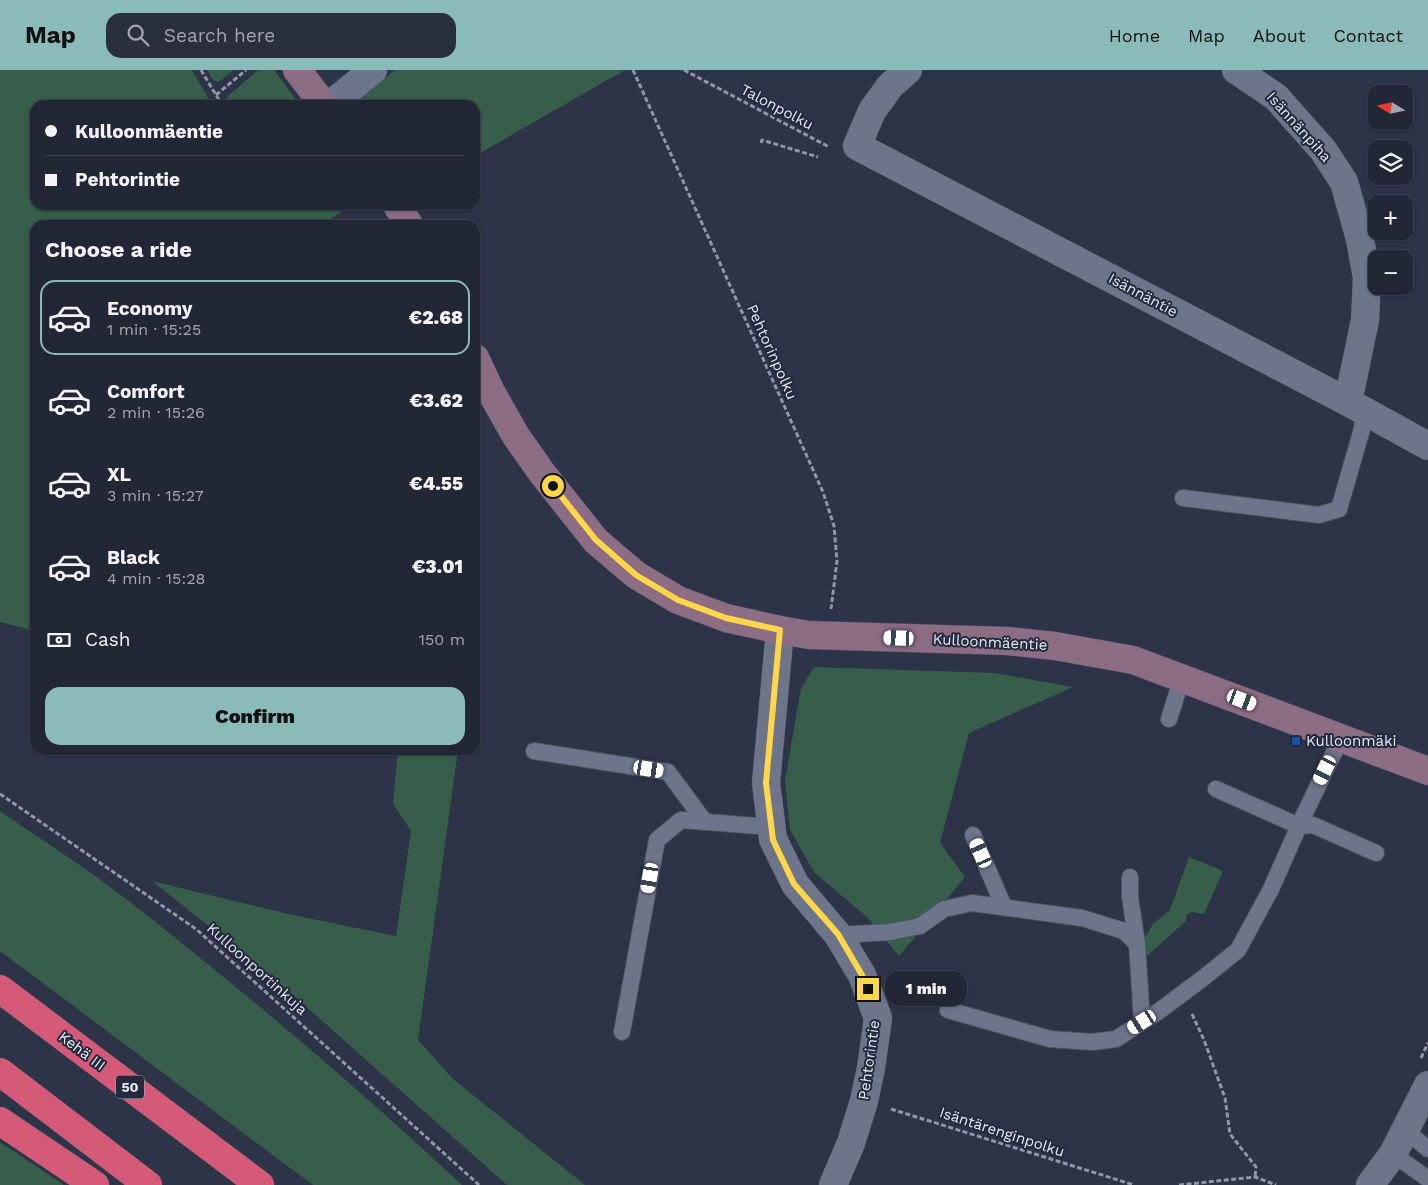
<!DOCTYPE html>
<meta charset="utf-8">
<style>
body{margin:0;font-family:"Work Sans",sans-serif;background:#2a2f3d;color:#f1f3f6;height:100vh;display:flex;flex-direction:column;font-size:19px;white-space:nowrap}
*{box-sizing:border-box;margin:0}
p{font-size:16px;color:#a2a5ad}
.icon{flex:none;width:28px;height:28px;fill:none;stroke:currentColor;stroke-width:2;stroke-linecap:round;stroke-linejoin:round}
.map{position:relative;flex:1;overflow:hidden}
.details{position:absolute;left:30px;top:150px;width:450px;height:535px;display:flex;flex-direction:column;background:#222735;border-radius:15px;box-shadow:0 1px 4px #0004,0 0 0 1px #3f4450}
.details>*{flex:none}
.banner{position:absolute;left:30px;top:30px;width:450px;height:110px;border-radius:15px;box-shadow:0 1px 4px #0004,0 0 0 1px #3f4450;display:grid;align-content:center;height:110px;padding:0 15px;background:#222735}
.needle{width:32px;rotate:280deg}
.controls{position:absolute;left:1368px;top:15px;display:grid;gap:10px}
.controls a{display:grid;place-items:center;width:45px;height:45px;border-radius:10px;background:#222735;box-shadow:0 1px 4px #0004,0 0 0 1px #3f4450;font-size:25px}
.end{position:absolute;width:22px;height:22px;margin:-11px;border:6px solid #ffd54a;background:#111;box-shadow:0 0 0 2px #111}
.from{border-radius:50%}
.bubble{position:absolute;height:35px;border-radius:15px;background:#222735;box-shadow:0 1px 4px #0004,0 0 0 1px #3f4450;font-size:16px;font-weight:800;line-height:35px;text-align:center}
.car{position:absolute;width:15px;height:30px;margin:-15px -8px;border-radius:6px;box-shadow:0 0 4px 1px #0007;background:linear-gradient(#fff 24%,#345 0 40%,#fff 0 76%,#345 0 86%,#fff 0)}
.banner b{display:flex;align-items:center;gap:18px;height:48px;font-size:19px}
.banner b+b{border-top:1px solid #3f4450}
.banner i{width:12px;height:12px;background:#f1f3f6}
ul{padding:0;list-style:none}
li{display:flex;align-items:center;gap:15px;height:75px;margin:0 10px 8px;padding:0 5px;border:2px solid transparent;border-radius:15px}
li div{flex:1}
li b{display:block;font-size:19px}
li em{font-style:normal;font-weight:800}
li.selected{border-color:#8bbbb9}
li>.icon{width:45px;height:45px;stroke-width:1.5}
h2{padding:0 15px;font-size:22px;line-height:60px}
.pay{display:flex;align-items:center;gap:12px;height:55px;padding:0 15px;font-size:19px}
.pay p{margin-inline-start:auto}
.cta{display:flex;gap:10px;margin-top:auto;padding:10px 15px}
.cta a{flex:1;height:58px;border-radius:15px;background:#8bbbb9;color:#111;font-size:20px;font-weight:800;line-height:58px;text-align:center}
header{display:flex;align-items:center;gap:30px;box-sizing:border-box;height:70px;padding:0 25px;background:#8bbbb9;color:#111}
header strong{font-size:24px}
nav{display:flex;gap:28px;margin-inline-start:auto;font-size:18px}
.search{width:350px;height:45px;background:#2a2f3d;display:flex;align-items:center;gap:12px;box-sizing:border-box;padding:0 18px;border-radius:15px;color:#a2a5ad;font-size:19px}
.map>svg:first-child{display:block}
.green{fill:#365e4a}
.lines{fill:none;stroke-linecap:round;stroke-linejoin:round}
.lane-casing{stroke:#4b5161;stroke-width:18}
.street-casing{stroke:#4b5161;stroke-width:29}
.secondary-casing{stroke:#4b5161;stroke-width:29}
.highway-casing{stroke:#4b5161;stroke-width:29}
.path{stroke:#9297a7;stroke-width:3;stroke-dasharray:5 2.5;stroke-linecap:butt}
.lane{stroke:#6c758a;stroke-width:16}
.street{stroke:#6c758a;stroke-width:28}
.secondary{stroke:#8c6d84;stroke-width:28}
.highway{stroke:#d55a77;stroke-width:28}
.route{stroke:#ffd54a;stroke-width:6}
.transit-dot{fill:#1a4fb4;stroke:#232a3c;stroke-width:2}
.labels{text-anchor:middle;stroke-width:4;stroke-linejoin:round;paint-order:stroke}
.shield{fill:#232a3c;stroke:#aab0be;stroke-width:1}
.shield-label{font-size:14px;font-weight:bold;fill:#e4e9f5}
.street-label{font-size:15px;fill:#e4e9f5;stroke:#232a3c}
.poi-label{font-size:15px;fill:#e4e9f5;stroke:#232a3c;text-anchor:start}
</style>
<header>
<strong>Map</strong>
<div class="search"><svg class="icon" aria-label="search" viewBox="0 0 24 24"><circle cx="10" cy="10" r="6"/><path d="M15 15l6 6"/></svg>Search here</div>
<nav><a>Home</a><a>Map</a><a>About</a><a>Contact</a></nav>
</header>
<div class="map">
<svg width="1428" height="1115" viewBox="0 0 1428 1115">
<rect width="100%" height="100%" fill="#2d3447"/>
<g class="green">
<path d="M0,0H192L212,35H35V135H350L323,155H35V561L0,552Z"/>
<path d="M207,0H234L218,12L213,10Z"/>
<path d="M258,0H274L300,35H227V27Z"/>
<path d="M395,0H625L475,86V35H351Z"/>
<path d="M814,597L994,603L1073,617L969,663L940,773L965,807L899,886L868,848L814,802L790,760L785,711L801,618Z"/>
<path d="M398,680H458L418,970L453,1009L585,1115H507L275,909L152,811L288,844L396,866L411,761L393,734Z"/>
<path d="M0,741C44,771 89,800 130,832C245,922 356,1016 462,1115H313L0,881Z"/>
<path d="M1189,787L1223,801L1204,844L1192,842L1187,844L1186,851L1147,886L1142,872L1153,854L1170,840Z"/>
<path d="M0,1072L64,1115H0Z"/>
</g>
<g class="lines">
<defs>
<g id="lane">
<path d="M1183,428L1319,445L1339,439L1362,359L1364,341"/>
<path d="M1169,649L1182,608"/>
<path d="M534,681L668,702L705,752"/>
<path d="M1216,719L1299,756L1313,755L1376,783"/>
<path d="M973,765L1004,837"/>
<path d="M1130,807V827L1137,874"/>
<path d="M838,865L890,862L920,856L944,839L972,833L1082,848L1124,861L1137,874L1142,952"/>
<path d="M948,940L1050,969L1092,972L1116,969L1155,944L1202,909L1238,880L1271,819L1302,749L1341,668"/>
<path d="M622,962L657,770L681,750L771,757"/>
<path d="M1406,1061L1428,1079"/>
<path d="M1393,1084L1428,1109"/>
</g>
<g id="street">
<path d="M908,0L890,16L872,41L857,76L1348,332L1428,376"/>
<path d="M1236,0L1276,27L1323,80L1344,112L1360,169L1367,208L1365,250L1348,332"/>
<path d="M330,35L373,0"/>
<path d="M780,560L766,713L773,769L795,814L838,865L862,905L878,948L871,998L864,1031L851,1073L833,1115"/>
<path d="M1370,1115L1393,1084L1428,1015"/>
</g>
<g id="secondary">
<path d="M297,0L324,35"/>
<path d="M397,135L409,155"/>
<path d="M475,288L491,322L516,366L542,403L596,471L636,505L678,530L726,548L780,560L809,565L1008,571L1055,576L1133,590L1428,701"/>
</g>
<g id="highway">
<path d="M0,919L260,1115"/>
<path d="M0,1002L148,1115"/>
<path d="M0,1051L95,1115"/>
</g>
</defs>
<use href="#lane" class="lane-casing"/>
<use href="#street" class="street-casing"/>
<use href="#secondary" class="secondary-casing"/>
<use href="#highway" class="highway-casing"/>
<g class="path">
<path d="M201,0L222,35"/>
<path d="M633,0L823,422L834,456L837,491L831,539"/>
<path d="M684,0L829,77"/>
<path d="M216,25L246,0"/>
<path d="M761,73L762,70L818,87"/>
<path d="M0,724L196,859L479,1115"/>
<path d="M1192,944L1204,970L1225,1028L1230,1064L1256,1097L1255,1107"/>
<path d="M1421,988L1428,973"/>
<path d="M891,1039L1134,1115"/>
<path d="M1179,1115L1255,1107L1276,1115"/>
</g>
<use href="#lane" class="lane"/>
<use href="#street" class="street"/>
<use href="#secondary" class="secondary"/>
<use href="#highway" class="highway"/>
</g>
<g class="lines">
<path class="route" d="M553,416L596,470L636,505L678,530L726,548L780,560L766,713L773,770L794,814L838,864L862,905L868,919"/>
</g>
<rect class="transit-dot" x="1291" y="666" width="10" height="10" rx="2.5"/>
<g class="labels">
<rect class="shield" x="116" y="1005.5" width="28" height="23" rx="4"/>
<g class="shield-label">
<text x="130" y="1022">50</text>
</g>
<g class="street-label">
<text transform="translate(777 37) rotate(28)" y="5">Talonpolku</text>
<text transform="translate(1299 57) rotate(48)" y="5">Isännänpiha</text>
<text transform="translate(1143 225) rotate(28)" y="5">Isännäntie</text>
<text transform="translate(772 282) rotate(66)" y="5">Pehtorinpolku</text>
<text transform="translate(990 572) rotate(3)" y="5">Kulloonmäentie</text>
<text transform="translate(257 899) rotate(42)" y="5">Kulloonportinkuja</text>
<text transform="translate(82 981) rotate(37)" y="5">Kehä III</text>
<text transform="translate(869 990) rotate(-82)" y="5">Pehtorintie</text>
<text transform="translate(1002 1062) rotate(18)" y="5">Isäntärenginpolku</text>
</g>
<g class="poi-label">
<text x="1306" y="676">Kulloonmäki</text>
</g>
</g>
</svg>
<div class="controls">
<a><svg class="needle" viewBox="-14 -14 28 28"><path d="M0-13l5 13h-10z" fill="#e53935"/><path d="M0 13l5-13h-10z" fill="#a2a5ad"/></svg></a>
<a><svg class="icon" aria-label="layers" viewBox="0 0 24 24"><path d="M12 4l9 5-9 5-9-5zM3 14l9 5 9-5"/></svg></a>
<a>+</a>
<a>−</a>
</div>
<i class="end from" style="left:553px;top:416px"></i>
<i class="end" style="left:868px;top:919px"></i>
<div class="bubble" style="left:885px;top:901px;width:82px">1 min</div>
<i class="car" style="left:899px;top:568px;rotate:272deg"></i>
<i class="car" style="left:1242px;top:630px;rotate:111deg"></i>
<i class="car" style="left:649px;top:699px;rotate:99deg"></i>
<i class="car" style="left:1325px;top:700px;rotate:206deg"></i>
<i class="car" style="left:981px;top:783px;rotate:336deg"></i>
<i class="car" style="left:650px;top:808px;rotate:190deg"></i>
<i class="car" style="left:1142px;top:952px;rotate:238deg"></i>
<div class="banner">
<b><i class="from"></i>Kulloonmäentie</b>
<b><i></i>Pehtorintie</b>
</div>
<section class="details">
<h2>Choose a ride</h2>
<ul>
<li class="selected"><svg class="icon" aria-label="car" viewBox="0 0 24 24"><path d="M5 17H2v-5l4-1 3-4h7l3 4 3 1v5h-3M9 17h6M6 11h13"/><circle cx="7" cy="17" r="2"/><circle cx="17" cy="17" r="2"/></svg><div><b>Economy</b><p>1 min · 15:25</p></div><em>€2.68</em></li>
<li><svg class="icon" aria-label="car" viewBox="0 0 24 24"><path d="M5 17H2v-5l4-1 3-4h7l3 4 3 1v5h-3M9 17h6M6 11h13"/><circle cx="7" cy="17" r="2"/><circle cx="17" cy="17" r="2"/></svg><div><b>Comfort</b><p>2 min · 15:26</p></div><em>€3.62</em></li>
<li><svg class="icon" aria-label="car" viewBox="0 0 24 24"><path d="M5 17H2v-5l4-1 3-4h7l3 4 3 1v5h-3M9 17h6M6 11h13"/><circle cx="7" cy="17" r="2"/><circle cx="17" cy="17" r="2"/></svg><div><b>XL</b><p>3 min · 15:27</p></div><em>€4.55</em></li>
<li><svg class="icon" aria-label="car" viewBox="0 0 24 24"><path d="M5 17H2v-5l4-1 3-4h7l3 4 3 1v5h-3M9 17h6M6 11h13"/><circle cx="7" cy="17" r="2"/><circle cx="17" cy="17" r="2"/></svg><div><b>Black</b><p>4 min · 15:28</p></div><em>€3.01</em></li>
</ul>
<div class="pay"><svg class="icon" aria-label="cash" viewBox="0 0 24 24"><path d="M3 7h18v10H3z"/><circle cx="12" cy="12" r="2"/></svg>Cash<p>150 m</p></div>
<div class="cta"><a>Confirm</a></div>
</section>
</div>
